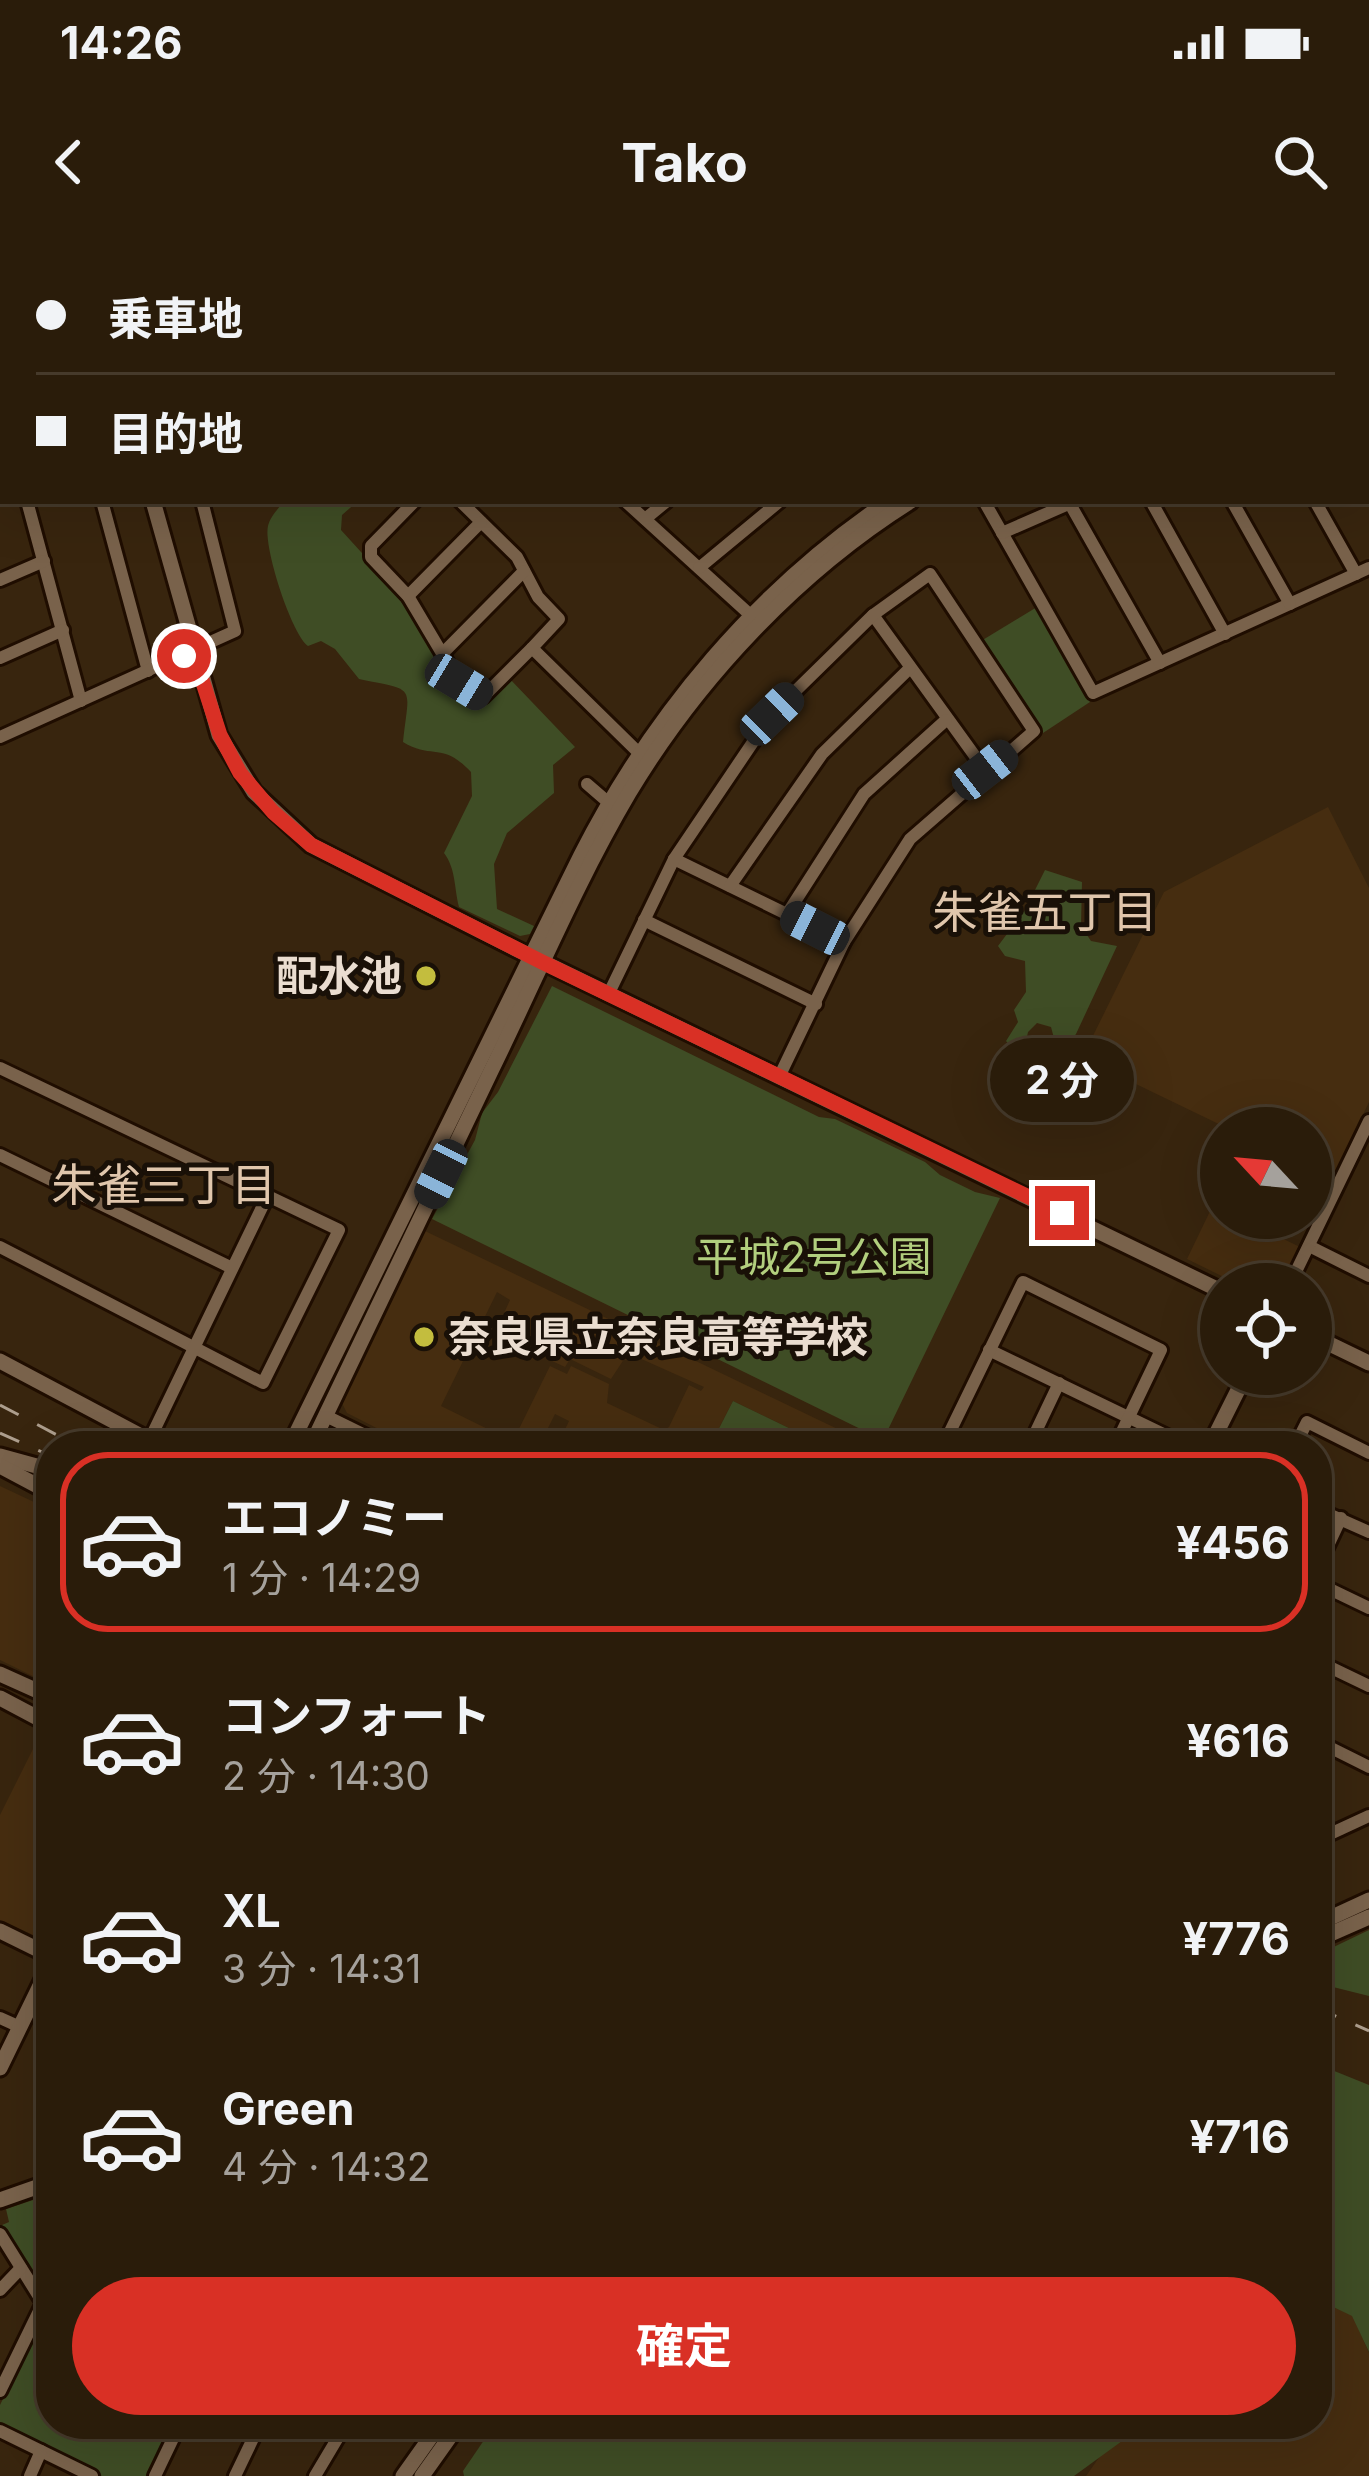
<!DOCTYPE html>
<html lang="ja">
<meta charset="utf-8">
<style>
body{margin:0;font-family:Inter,"Noto Sans JP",sans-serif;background:#322513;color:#f1f3f6;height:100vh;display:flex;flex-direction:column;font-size:45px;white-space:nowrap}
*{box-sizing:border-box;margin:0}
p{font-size:39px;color:#a5a19c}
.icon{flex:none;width:66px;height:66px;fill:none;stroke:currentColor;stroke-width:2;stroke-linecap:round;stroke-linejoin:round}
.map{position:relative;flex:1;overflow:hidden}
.panel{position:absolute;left:36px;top:1191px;width:1296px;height:1008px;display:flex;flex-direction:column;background:#2a1c0a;border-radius:48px;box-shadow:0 12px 48px #0002,0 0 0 3px #463a2b}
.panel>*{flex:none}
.top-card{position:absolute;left:0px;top:0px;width:1371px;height:264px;box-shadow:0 12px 48px #0002,0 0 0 3px #463a2b;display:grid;align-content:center;height:264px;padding:0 36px;background:#2a1c0a}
.needle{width:78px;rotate:296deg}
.fabs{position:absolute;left:1200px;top:867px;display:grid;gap:24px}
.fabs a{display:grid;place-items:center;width:132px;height:132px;border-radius:50%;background:#2a1c0a;box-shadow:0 12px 48px #0002,0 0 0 3px #463a2b;font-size:60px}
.end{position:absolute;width:54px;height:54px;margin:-27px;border:15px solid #d93025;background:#fff;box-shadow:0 0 0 6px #fff}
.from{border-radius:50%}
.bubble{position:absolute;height:84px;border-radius:42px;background:#2a1c0a;box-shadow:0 12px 48px #0002,0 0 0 3px #463a2b;font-size:39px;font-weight:700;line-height:84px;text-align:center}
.car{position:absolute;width:36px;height:72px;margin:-36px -18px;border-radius:15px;box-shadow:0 0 9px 3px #0007;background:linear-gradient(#222 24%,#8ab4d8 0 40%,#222 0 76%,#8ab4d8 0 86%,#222 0)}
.top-card b{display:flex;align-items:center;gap:42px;height:114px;font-size:45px}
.top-card b+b{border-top:3px solid #463a2b}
.top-card i{width:30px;height:30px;background:#f1f3f6}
ul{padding:21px 0 0;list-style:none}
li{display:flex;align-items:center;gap:36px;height:180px;margin:0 24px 18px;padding:0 12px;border:6px solid transparent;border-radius:48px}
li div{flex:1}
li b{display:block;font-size:45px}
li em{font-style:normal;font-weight:700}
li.on{border-color:#d93025}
li>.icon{width:108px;height:108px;stroke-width:1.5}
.cta{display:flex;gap:24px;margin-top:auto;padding:24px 36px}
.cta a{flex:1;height:138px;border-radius:72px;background:#d93025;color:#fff;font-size:48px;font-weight:700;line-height:138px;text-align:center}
.status{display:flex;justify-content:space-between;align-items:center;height:84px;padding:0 60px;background:#2a1c0a;direction:ltr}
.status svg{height:33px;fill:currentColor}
header{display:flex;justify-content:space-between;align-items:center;height:156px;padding:0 36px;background:#2a1c0a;font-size:54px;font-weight:700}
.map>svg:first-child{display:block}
.built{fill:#462d10}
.green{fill:#3f4d25}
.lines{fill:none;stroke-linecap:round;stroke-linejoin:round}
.minor-casing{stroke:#1f0d00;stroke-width:18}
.tertiary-casing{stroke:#1f0d00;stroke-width:21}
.secondary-casing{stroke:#1f0d00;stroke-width:22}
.minor{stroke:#79624b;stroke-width:12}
.tertiary{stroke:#79624b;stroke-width:15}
.secondary{stroke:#836d48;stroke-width:16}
.rail{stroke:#ad9e8d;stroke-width:3;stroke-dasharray:21 21;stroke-linecap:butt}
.route{stroke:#d93025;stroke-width:15}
.poi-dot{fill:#c3bd3e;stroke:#191007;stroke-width:4.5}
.labels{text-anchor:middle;stroke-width:10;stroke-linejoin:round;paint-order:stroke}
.poi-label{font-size:42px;font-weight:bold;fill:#eaddd0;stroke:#191007;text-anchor:end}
.park-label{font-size:42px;fill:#b2cf7e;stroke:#191007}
.neighbourhood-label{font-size:45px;fill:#e0c6ac;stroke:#191007}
</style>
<div class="status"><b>14:26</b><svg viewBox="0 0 49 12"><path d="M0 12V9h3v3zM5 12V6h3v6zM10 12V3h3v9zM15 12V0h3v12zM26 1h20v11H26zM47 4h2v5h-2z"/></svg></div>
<header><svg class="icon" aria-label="back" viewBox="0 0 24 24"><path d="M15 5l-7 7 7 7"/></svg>Tako<svg class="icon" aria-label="search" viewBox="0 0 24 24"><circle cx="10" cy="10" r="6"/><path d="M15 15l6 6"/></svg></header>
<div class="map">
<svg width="1369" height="2236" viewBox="0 0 1369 2236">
<rect width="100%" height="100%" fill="#38250e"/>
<g class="built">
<path d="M1328,567L1369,648V862L1332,939L1311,929V888H1227L1082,818L1164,652Z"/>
<path d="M1213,965L1221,969V978H1240L1300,1007L1282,1044H1238L1187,1019Z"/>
<path d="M425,991L873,1206H826L733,1161L710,1206H557L569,1181L555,1174L539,1206H533L515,1197L550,1126L567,1134L571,1126L609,1144L607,1163L664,1190L669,1187L689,1145L701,1151L704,1147L628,1113L611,1139L570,1119L565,1127L552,1121L568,1087L553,1080L541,1105L532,1100L535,1092L514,1081L509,1089L499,1084L510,1060L497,1052L470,1107L455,1101L451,1110L465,1117L441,1166L522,1206H412L347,1173L342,1163Z"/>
<path d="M0,1246L51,1270L49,1444L0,1420Z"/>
<path d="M46,1495L51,1497V1695L42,1699L0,1680V1575L35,1505L40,1507Z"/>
<path d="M1329,2065L1353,2076L1369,2113V2236H1086L1110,2202L1133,2193L1140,2184H1317V2066Z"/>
</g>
<g class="green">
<path d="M284,261H358L342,275L341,290L402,357L454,447L483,463L509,438L575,507L553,525L554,553L507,593L494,624L497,669L534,686L530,694L520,696L459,667C454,647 456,629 444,613L472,556L471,532C442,501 432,520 403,502C409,444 418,451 359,439L335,409L321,401L308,406C292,395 263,307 268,286C270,277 278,269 284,261Z"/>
<path d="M1037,367L1090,462L1043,493L981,401Z"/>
<path d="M1045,630L1082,642L1081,686L1091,701L1117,706L1076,794L1064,808L1055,802L1051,787L1037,783L1028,792L1025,806L1012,808L1006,801L1018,782L1014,770L1026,752L1025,721L1005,716L998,706L1025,670Z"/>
<path d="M552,746L819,877L835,879L925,922L940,935L975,952L1000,958L883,1200L432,979L475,900L482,873L498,852Z"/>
<path d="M733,1161L826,1206H710Z"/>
<path d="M1369,1690V1756L1317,1743V1715Z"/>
<path d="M1317,1824L1369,1845V2112L1352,2076L1329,2065L1317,2066Z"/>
<path d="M51,1954V2184H174L149,2236H102L0,2187V2165L50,2063L2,1985L9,1982L6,1969Z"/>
<path d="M495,2184H1139L1133,2193L1074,2236H464L463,2231Z"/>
</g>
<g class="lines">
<defs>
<g id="minor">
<path d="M294,0L301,3"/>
<path d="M620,0L622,3"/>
<path d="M729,0L731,3"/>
<path d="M819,0L821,3"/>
<path d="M1157,0L1159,3"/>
<path d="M1366,0L1369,1"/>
<path d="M127,3L130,0"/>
<path d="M211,3L212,0"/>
<path d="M465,3L468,0"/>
<path d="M897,3L904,0"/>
<path d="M1083,3L1084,0"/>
<path d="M1262,3L1265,0"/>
<path d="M0,45L3,48"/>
<path d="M0,143L3,140"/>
<path d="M1368,210L1369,212"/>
<path d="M0,242L3,240"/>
<path d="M27,261L81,461"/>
<path d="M102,261L148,431"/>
<path d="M415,261L371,306V317L408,356L459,442L483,457L532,408"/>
<path d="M460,261L517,317L538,357L559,379L532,408L640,514"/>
<path d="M625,261L757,381"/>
<path d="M984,261L1093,453L1369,328"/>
<path d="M1151,261L1225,394"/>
<path d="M1232,261L1290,364"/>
<path d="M1315,261L1356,334"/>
<path d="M1070,264L1160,423"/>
<path d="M645,279L667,261"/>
<path d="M1002,293L1073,262"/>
<path d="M699,328L780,261"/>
<path d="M0,340L44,321"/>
<path d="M408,356L481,282"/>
<path d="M873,375L985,530"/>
<path d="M442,414L524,331"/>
<path d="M0,418L63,390"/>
<path d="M0,497L235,391L202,261"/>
<path d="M587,544L609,563"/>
<path d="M674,619L844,702"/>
<path d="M730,646L822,514L910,428"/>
<path d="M787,674L864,554L946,480"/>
<path d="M644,680L816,764"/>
<path d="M609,753L674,619L772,474L873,375L930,334L1034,491L910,599L844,702L780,835"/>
<path d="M0,828L339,990L263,1143L0,1007"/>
<path d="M0,915L232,1028"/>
<path d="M1309,1006L1369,1036"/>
<path d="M1290,1044L1369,881"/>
<path d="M989,1110L1188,1206"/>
<path d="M326,1176L387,1206"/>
<path d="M149,1201L267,957"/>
<path d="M943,1206L1023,1042L1161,1110L1115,1206"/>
<path d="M1029,1206L1059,1143"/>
<path d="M1295,1206L1307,1182L1369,1213"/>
<path d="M1317,1269L1369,1292"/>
<path d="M1317,1329L1341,1278"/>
<path d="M1317,1343L1369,1368"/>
<path d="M1317,1421L1369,1446"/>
<path d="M1317,1501L1369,1527"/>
<path d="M1317,1600L1369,1576"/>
<path d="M0,1778L20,1787"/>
<path d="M0,1994L43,2063L0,2151"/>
<path d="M0,2050L21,2028"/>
<path d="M0,2191L92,2236"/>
<path d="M30,2236L41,2211"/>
<path d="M155,2236L180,2184"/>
<path d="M235,2236L260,2184"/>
<path d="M315,2236L346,2184"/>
</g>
<g id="tertiary">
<path d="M1368,46H1369"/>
<path d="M153,261L219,495L254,552L311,605L516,709L1221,1051"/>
<path d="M1311,1095L1369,1123"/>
<path d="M0,1121L160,1206"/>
<path d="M290,1206L581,615C653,474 758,349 889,261"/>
<path d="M311,1206C372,1081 431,955 492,829C537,737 577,641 629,553C698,438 798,332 911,261"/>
<path d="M1210,1206L1246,1134"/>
<path d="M0,1216L51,1230"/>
<path d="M0,1226L51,1253"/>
<path d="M0,1434L51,1457"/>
<path d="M0,1458L51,1485"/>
<path d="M1317,1684L1369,1660"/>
<path d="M0,1691L51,1716"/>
<path d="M1317,1700L1369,1677"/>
<path d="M0,1828L51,1723"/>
<path d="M0,1960L51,1942"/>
<path d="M403,2236L440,2184"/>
<path d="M422,2236L459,2184"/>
</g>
<g id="secondary">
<path d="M1279,0L1282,3"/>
<path d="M56,3L59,0"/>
<path d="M0,66L3,62"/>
<path d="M1368,106L1369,108"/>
</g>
</defs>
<use href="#minor" class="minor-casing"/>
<use href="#tertiary" class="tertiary-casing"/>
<use href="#secondary" class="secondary-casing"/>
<use href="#minor" class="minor"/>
<use href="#tertiary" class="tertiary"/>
<use href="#secondary" class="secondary"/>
<g class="rail">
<path d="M0,1165L78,1206"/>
<path d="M0,1193L51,1216"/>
<path d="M1317,1768L1369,1791"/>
</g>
</g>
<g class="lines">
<path class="route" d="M184,416L193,412L220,495L240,533L273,572L311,605L542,722L1062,973"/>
</g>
<g class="poi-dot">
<circle cx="426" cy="736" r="12"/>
<circle cx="424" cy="1097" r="12"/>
</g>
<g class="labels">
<g class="poi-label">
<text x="402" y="751">配水池</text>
<text x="448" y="1112" text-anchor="start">奈良県立奈良高等学校</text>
</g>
<g class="park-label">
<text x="814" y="1032">平城2号公園</text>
</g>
<g class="neighbourhood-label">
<text x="1045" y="688">朱雀五丁目</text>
<text x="164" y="961">朱雀三丁目</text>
</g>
</g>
</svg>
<div class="fabs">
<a><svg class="needle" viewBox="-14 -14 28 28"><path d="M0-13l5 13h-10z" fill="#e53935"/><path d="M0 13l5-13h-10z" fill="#a5a19c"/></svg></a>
<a><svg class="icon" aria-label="locate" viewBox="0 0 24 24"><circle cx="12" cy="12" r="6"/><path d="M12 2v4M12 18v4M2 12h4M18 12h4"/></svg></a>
</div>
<i class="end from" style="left:184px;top:416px"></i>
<i class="end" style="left:1062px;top:973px"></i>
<div class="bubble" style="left:990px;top:798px;width:144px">2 分</div>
<i class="car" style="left:459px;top:442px;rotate:121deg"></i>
<i class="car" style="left:772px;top:474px;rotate:46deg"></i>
<i class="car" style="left:985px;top:530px;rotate:52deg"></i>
<i class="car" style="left:815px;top:688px;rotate:297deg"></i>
<i class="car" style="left:441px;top:934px;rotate:206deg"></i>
<div class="top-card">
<b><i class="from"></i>乗車地</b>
<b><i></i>目的地</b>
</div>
<section class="panel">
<ul>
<li class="on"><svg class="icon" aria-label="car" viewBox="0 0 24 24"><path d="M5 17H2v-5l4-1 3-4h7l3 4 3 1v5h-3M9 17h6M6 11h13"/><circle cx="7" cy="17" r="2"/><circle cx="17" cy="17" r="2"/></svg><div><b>エコノミー</b><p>1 分 · 14:29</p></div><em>¥456</em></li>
<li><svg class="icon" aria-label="car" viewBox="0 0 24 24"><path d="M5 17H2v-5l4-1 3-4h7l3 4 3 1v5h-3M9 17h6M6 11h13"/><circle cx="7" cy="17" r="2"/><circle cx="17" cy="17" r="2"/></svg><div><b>コンフォート</b><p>2 分 · 14:30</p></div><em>¥616</em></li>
<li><svg class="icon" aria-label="car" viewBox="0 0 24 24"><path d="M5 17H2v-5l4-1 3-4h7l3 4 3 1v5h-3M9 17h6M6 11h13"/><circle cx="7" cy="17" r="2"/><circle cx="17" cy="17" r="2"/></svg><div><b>XL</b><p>3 分 · 14:31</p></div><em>¥776</em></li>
<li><svg class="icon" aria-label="car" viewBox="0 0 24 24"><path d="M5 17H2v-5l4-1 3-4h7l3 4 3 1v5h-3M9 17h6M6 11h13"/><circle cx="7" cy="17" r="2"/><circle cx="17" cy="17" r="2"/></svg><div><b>Green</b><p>4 分 · 14:32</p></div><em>¥716</em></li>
</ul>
<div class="cta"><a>確定</a></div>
</section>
</div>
